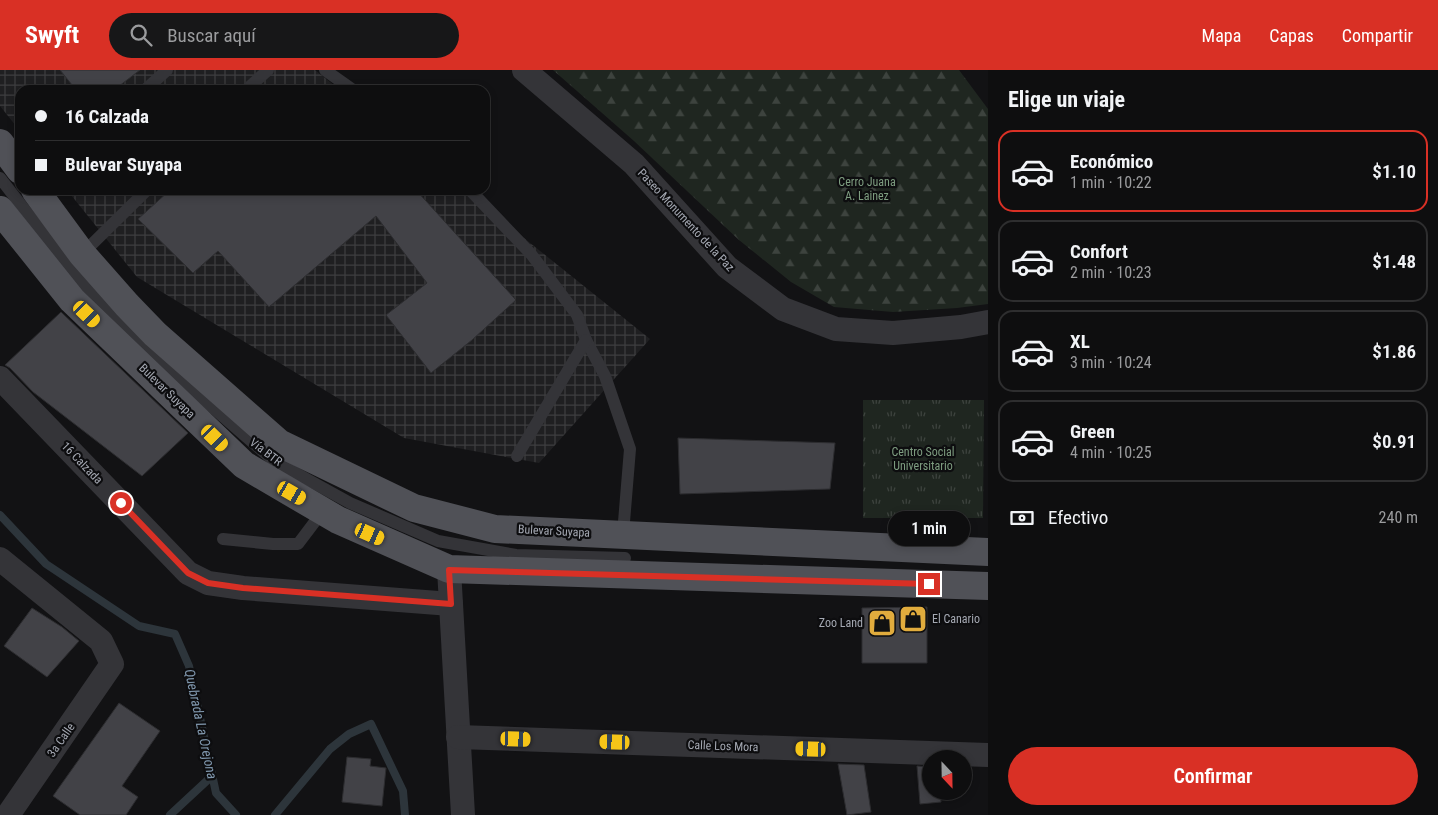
<!DOCTYPE html>
<html lang="es">
<meta charset="utf-8">
<style>
body{margin:0;font-family:"Roboto Condensed",sans-serif;background:#171718;color:#f1f3f6;height:100vh;display:flex;flex-direction:column;font-size:19px;white-space:nowrap}
*{box-sizing:border-box;margin:0}
p{font-size:16px;color:#9b9c9e}
.icon{flex:none;width:28px;height:28px;fill:none;stroke:currentColor;stroke-width:2;stroke-linecap:round;stroke-linejoin:round}
.map{position:relative;flex:1;overflow:hidden}
.panel{display:flex;flex-direction:column;background:#0e0e0f;width:450px}
.panel>*{flex:none}
.guide{position:absolute;left:15px;top:15px;width:475px;height:110px;border-radius:15px;box-shadow:0 2px 8px #0003,0 0 0 1px #2e2e2f;display:grid;align-content:center;height:110px;padding:0 20px;background:#0e0e0f}
.needle{width:32px;rotate:158deg}
.controls{position:absolute;left:922px;top:680px;display:grid;gap:10px}
.controls a{display:grid;place-items:center;width:50px;height:50px;border-radius:50%;background:#0e0e0f;box-shadow:0 2px 8px #0003,0 0 0 1px #2e2e2f;font-size:25px}
.end{position:absolute;width:22px;height:22px;margin:-11px;border:6px solid #d93025;background:#fff;box-shadow:0 0 0 2px #fff}
.from{border-radius:50%}
.bubble{position:absolute;height:35px;border-radius:18px;background:#0e0e0f;box-shadow:0 2px 8px #0003,0 0 0 1px #2e2e2f;font-size:16px;font-weight:600;line-height:35px;text-align:center}
.car{position:absolute;width:15px;height:30px;margin:-15px -8px;border-radius:6px;box-shadow:0 0 4px 1px #0007;background:linear-gradient(#f5c518 24%,#345 0 40%,#f5c518 0 76%,#345 0 86%,#f5c518 0)}
.guide b{display:flex;align-items:center;gap:18px;height:48px;font-size:19px}
.guide b+b{border-top:1px solid #2e2e2f}
.guide i{width:12px;height:12px;background:#f1f3f6}
ul{padding:0;list-style:none}
li{display:flex;align-items:center;gap:15px;height:82px;margin:0 10px 8px;padding:0 10px;border:2px solid #2e2e2f;border-radius:15px}
li div{flex:1}
li b{display:block;font-size:19px}
li em{font-style:normal;font-weight:600}
li.selected{border-color:#d93025}
li>.icon{width:45px;height:45px;stroke-width:1.5}
h2{padding:0 20px;font-size:22px;line-height:60px}
.pay{display:flex;align-items:center;gap:12px;height:55px;padding:0 20px;font-size:19px}
.pay p{margin-inline-start:auto}
.action{display:flex;gap:10px;margin-top:auto;padding:10px 20px}
.action a{flex:1;height:58px;border-radius:30px;background:#d93025;color:#fff;font-size:20px;font-weight:600;line-height:58px;text-align:center}
header{display:flex;align-items:center;gap:30px;box-sizing:border-box;height:70px;padding:0 25px;background:#d93025;color:#fff}
header strong{font-size:24px}
nav{display:flex;gap:28px;margin-inline-start:auto;font-size:18px}
.search{width:350px;height:45px;background:#171718;display:flex;align-items:center;gap:12px;box-sizing:border-box;padding:0 18px;border-radius:28px;color:#9b9c9e;font-size:19px}
main{display:flex;flex:1;min-height:0}
.map>svg:first-child{display:block}
.industrial{fill:url(#industrial-grid)}
.grass{fill:url(#grass-tufts)}
.forest{fill:url(#forest-firs)}
.lines{fill:none;stroke-linecap:round;stroke-linejoin:round}
.stream{stroke:#2d353b;stroke-width:8}
.building{fill:#424247;stroke:#2d2d30}
.service{stroke:#343438;stroke-width:12}
.minor{stroke:#343438;stroke-width:24}
.primary{stroke:#505157;stroke-width:28}
.route{stroke:#d93025;stroke-width:6}
.labels{text-anchor:middle;stroke-width:4.5;stroke-linejoin:round;paint-order:stroke}
.park-label{font-size:12px;fill:#7e9d80;stroke:#0d0d0f}
.street-label{font-size:12px;fill:#a5a9b3;stroke:#0d0d0f}
.poi-label{font-size:12px;fill:#a5a9b3;stroke:#0d0d0f;text-anchor:start}
.water-label{font-size:14px;font-style:italic;fill:#7f96ac;stroke:#0d0d0f}
</style>
<header>
<strong>Swyft</strong>
<div class="search"><svg class="icon" aria-label="search" viewBox="0 0 24 24"><circle cx="10" cy="10" r="6"/><path d="M15 15l6 6"/></svg>Buscar aquí</div>
<nav><a>Mapa</a><a>Capas</a><a>Compartir</a></nav>
</header>
<main>
<div class="map">
<svg width="988" height="745" viewBox="0 0 988 745">
<defs>
<pattern id="industrial-grid" width="8" height="8" patternUnits="userSpaceOnUse" patternTransform="scale(1.25)"><rect width="8" height="8" fill="#1f1f21"/><path d="M0 4h8M4 0v8" fill="none" stroke="#3d3d3f"/></pattern>
<pattern id="grass-tufts" width="24" height="20" patternUnits="userSpaceOnUse" patternTransform="scale(1.25)"><rect width="24" height="20" fill="#1f2620"/><path d="M3 7l-1-3M5 7V3M7 7l1-3M15 17l-1-3M17 17v-4M19 17l1-3" fill="none" stroke="#3d433e"/></pattern>
<pattern id="forest-firs" width="22" height="20" patternUnits="userSpaceOnUse" patternTransform="scale(1.25)"><rect width="22" height="20" fill="#1f2620"/><path d="M5 1l3.5 6h-7zM16 11l3.5 6h-7z" fill="#3d433e"/></pattern>
</defs>
<rect width="100%" height="100%" fill="#121214"/>
<g class="industrial">
<path d="M0,0H315L340,20H20V61L0,36Z"/>
<path d="M67,120H464L650,269L539,393L404,368L137,207Z"/>
</g>
<path class="grass" d="M863,330H984L983,448H863Z"/>
<path class="forest" d="M553,0H959L988,39V234L957,238L893,242L834,237L791,212L739,170L634,71Z"/>
<g class="lines">
<g class="stream">
<path d="M0,445L46,494L139,556L175,564L189,596L216,723L236,745"/>
<path d="M170,745L212,706"/>
<path d="M275,745L330,679L349,664L371,654L403,721L405,745"/>
</g>
</g>
<g class="building">
<path d="M60,0H140L114,20H76Z"/>
<path d="M170,120H416L516,230L472,270L431,303L386,245L427,213L376,146L269,237L218,181L193,203L138,149Z"/>
<path d="M61,242L188,363L142,406L33,322L10,298L5,295Z"/>
<path d="M678,368L835,373L830,419L680,424Z"/>
<path d="M927,537V593H862V538Z"/>
<path d="M32,538L62,557L79,571L47,607L4,576Z"/>
<path d="M119,633L160,661L122,716L138,727L126,745H80L53,726Z"/>
<path d="M347,687L371,689L370,696L386,698L382,736L342,732Z"/>
<path d="M838,694L864,695L871,742L847,745Z"/>
<path d="M917,696L931,697V721H940L941,732L920,734Z"/>
</g>
<g class="lines">
<g class="service">
<path d="M325,0L353,20"/>
<path d="M145,20L167,0"/>
<path d="M246,20L268,0"/>
<path d="M0,108L81,212L141,275L274,391L350,433L438,471L516,485L625,488"/>
<path d="M470,120L531,184L577,245L586,270L605,306L630,379L623,464"/>
<path d="M82,184L147,120"/>
<path d="M517,386L586,270"/>
<path d="M223,469L273,474H298L323,441"/>
</g>
<g class="minor">
<path d="M524,0L634,94L727,197L783,239L836,259L893,263L961,257L988,252"/>
<path d="M0,308L188,503L208,513L243,518L451,534"/>
<path d="M0,489L101,571L112,594L8,745"/>
<path d="M449,499L463,745"/>
<path d="M458,667L988,685"/>
</g>
<g class="primary">
<path d="M0,73L20,100"/>
<path d="M35,120L82,184L127,235L155,264L279,373L414,438L495,459L988,482"/>
<path d="M0,140L72,230L244,395L338,450L449,499L988,516"/>
</g>
</g>
<g class="lines">
<path class="route" d="M121,433L188,503L208,513L243,518L451,534L449,500L929,514"/>
</g>
<defs>
<symbol id="shop-square" viewBox="-11 -11 22 22"><rect x="-9" y="-9" width="18" height="18" rx="4" fill="#e1ac3d" stroke="#0d0d0f"/><path d="M-5-2.5h2.3a2.7 3.5 0 0 1 5.4 0H5L5.5 6h-11ZM-1.5-2.5h3a1.5 2.3 0 0 0-3 0Z" fill="#111"/></symbol>
</defs>
<g fill-rule="evenodd">
<use href="#shop-square" x="897" y="533" width="32" height="32"/>
<use href="#shop-square" x="866" y="537" width="32" height="32"/>
</g>
<g class="labels">
<g class="park-label">
<text x="867" y="116">Cerro Juana<tspan x="867" dy="14">A. Lainez</tspan></text>
<text x="923" y="386">Centro Social<tspan x="923" dy="14">Universitario</tspan></text>
</g>
<g class="street-label">
<text transform="translate(686 150) rotate(47)" y="4">Paseo Monumento de la Paz</text>
<text transform="translate(167 321) rotate(44)" y="4">Bulevar Suyapa</text>
<text transform="translate(266 382) rotate(37)" y="4">Vía BTR</text>
<text transform="translate(82 393) rotate(46)" y="4">16 Calzada</text>
<text transform="translate(554 461) rotate(3)" y="4">Bulevar Suyapa</text>
<text transform="translate(61 670) rotate(-55)" y="4">3a Calle</text>
<text transform="translate(723 676) rotate(2)" y="4">Calle Los Mora</text>
</g>
<g class="poi-label">
<text x="932" y="553">El Canario</text>
<text x="863" y="557" text-anchor="end">Zoo Land</text>
</g>
<g class="water-label">
<text transform="translate(201 654) rotate(78)" y="5">Quebrada La Orejona</text>
</g>
</g>
</svg>
<div class="controls">
<a><svg class="needle" viewBox="-14 -14 28 28"><path d="M0-13l5 13h-10z" fill="#e53935"/><path d="M0 13l5-13h-10z" fill="#9b9c9e"/></svg></a>
</div>
<i class="end from" style="left:121px;top:433px"></i>
<i class="end" style="left:929px;top:514px"></i>
<div class="bubble" style="left:888px;top:441px;width:82px">1 min</div>
<i class="car" style="left:87px;top:244px;rotate:134deg"></i>
<i class="car" style="left:215px;top:368px;rotate:134deg"></i>
<i class="car" style="left:292px;top:423px;rotate:120deg"></i>
<i class="car" style="left:370px;top:464px;rotate:114deg"></i>
<i class="car" style="left:516px;top:669px;rotate:92deg"></i>
<i class="car" style="left:615px;top:672px;rotate:272deg"></i>
<i class="car" style="left:811px;top:679px;rotate:272deg"></i>
<div class="guide">
<b><i class="from"></i>16 Calzada</b>
<b><i></i>Bulevar Suyapa</b>
</div>
</div>
<section class="panel">
<h2>Elige un viaje</h2>
<ul>
<li class="selected"><svg class="icon" aria-label="car" viewBox="0 0 24 24"><path d="M5 17H2v-5l4-1 3-4h7l3 4 3 1v5h-3M9 17h6M6 11h13"/><circle cx="7" cy="17" r="2"/><circle cx="17" cy="17" r="2"/></svg><div><b>Económico</b><p>1 min · 10:22</p></div><em>$1.10</em></li>
<li><svg class="icon" aria-label="car" viewBox="0 0 24 24"><path d="M5 17H2v-5l4-1 3-4h7l3 4 3 1v5h-3M9 17h6M6 11h13"/><circle cx="7" cy="17" r="2"/><circle cx="17" cy="17" r="2"/></svg><div><b>Confort</b><p>2 min · 10:23</p></div><em>$1.48</em></li>
<li><svg class="icon" aria-label="car" viewBox="0 0 24 24"><path d="M5 17H2v-5l4-1 3-4h7l3 4 3 1v5h-3M9 17h6M6 11h13"/><circle cx="7" cy="17" r="2"/><circle cx="17" cy="17" r="2"/></svg><div><b>XL</b><p>3 min · 10:24</p></div><em>$1.86</em></li>
<li><svg class="icon" aria-label="car" viewBox="0 0 24 24"><path d="M5 17H2v-5l4-1 3-4h7l3 4 3 1v5h-3M9 17h6M6 11h13"/><circle cx="7" cy="17" r="2"/><circle cx="17" cy="17" r="2"/></svg><div><b>Green</b><p>4 min · 10:25</p></div><em>$0.91</em></li>
</ul>
<div class="pay"><svg class="icon" aria-label="cash" viewBox="0 0 24 24"><path d="M3 7h18v10H3z"/><circle cx="12" cy="12" r="2"/></svg>Efectivo<p>240 m</p></div>
<div class="action"><a>Confirmar</a></div>
</section>
</main>
